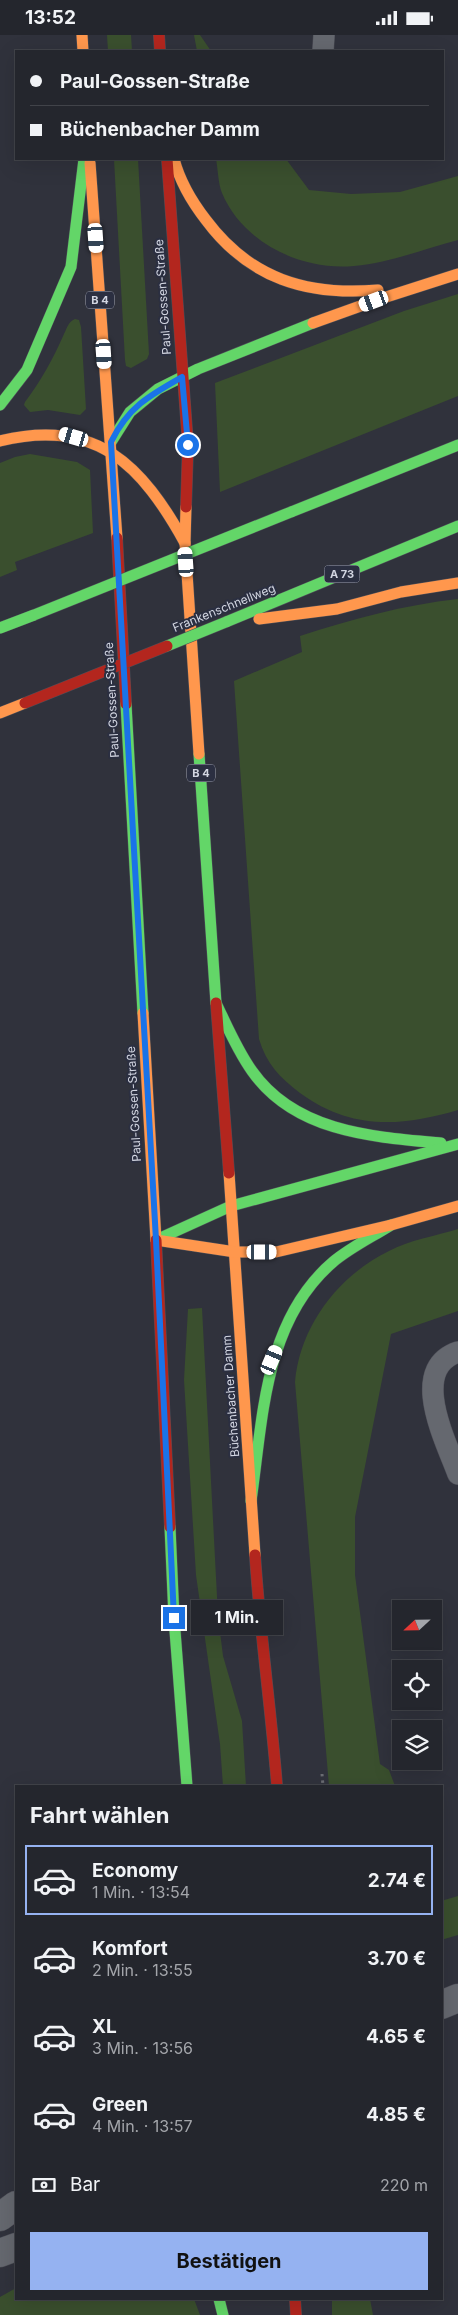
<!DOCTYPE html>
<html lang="de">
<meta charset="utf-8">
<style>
body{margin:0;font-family:Inter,sans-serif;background:#2c2e35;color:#f1f3f6;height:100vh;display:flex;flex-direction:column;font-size:19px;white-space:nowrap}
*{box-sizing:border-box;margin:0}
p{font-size:16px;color:#a3a5aa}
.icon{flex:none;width:28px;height:28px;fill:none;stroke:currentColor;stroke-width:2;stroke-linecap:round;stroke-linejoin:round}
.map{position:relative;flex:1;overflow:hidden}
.sheet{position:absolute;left:15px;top:1750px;width:428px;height:515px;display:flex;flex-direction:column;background:#24262d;border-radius:0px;box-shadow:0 5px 20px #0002,0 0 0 1px #414349}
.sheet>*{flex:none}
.banner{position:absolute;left:15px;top:15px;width:429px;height:110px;border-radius:0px;box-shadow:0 5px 20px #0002,0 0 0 1px #414349;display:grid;align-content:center;height:110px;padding:0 15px;background:#24262d}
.needle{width:32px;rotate:248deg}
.tools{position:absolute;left:392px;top:1565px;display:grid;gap:10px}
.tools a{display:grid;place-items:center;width:50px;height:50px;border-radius:0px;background:#24262d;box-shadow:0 5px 20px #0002,0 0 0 1px #414349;font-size:25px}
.end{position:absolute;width:22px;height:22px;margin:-11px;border:6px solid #1a73e8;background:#fff;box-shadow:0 0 0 2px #fff}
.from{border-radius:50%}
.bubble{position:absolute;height:35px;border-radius:0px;background:#24262d;box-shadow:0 5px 20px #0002,0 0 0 1px #414349;font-size:16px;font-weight:700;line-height:35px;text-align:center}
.car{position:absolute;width:15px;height:30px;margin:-15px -8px;border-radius:6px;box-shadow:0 0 4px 1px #0007;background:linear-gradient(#fff 24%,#345 0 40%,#fff 0 76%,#345 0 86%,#fff 0)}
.banner b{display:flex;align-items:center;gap:18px;height:48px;font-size:19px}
.banner b+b{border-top:1px solid #414349}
.banner i{width:12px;height:12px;background:#f1f3f6}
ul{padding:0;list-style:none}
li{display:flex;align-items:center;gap:15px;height:70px;margin:0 10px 8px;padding:0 5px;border:2px solid transparent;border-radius:0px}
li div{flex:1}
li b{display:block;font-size:19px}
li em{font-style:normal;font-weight:700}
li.current{border-color:#95b2f1}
li>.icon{width:45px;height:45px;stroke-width:1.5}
h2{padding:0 15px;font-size:22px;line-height:60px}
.pay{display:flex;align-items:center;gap:12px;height:55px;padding:0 15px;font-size:19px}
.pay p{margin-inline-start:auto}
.button{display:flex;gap:10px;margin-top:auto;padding:10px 15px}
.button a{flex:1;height:58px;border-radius:0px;background:#95b2f1;color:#111;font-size:20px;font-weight:700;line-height:58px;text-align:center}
.status{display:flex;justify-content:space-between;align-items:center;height:35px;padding:0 25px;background:#24262d;direction:ltr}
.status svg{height:14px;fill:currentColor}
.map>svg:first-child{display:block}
.green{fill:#3a4f2e}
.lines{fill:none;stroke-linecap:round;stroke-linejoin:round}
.lane-casing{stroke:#4e4f58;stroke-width:22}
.street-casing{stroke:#4e4f58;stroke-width:29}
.fast-casing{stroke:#4e4f58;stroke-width:12}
.slow-casing{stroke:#4e4f58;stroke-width:12}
.jam-casing{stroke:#4e4f58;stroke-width:12}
.path{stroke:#6a6c73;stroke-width:3;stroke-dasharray:2.5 4;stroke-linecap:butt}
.lane{stroke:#65686f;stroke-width:21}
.street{stroke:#65686f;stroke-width:28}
.fast{stroke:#63d668;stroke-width:11}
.slow{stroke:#ff974d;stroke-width:11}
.jam{stroke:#b3261e;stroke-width:11}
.fast-bridge-casing{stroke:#4e4f58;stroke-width:12;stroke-linecap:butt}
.jam-bridge-casing{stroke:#4e4f58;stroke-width:12;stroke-linecap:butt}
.fast-bridge{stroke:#63d668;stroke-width:11}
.jam-bridge{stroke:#b3261e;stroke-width:11}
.route{stroke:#1a73e8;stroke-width:6}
.labels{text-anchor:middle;stroke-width:4;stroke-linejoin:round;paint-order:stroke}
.shield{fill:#2b2f41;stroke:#a0a3b1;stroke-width:1}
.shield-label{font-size:11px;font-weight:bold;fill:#d2d5e1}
.street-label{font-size:12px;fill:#d2d5e1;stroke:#2b2f41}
</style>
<div class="status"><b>13:52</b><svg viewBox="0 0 49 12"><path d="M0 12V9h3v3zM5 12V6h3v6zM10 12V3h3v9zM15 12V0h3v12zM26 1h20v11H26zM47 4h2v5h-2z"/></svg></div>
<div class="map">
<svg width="458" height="2280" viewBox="0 0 458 2280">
<rect width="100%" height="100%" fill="#30323c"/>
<g class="green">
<path d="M107,0H131L132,16H108Z"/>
<path d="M194,0H200L211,16H197Z"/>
<path d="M114,124H138L149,319L147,324L131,333L126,331L125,325Z"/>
<path d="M216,124H286L309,155L351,159L400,157L458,141V205C424,214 389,228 354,231C302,236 243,208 222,158C218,148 218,134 216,124Z"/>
<path d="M458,259V361L220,457L215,348L404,276Z"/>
<path d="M75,284L79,285L81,292L86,374L80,380L48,375L30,377L24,370L25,367C41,346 53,324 64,299C67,293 68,287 75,284Z"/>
<path d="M30,419L77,427L90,435L93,498L15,527L17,535L0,542V428L15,422Z"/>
<path d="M458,564V1075C400,1092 351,1095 300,1058C280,1043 266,1028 259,1004L234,646L302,617L300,601C352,584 404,570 458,564Z"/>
<path d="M458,1194V1276L391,1299L355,1482V1540L380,1729L389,1735L395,1751H329L295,1347C300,1291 338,1241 389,1216C409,1205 436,1201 458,1194Z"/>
<path d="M202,1273L218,1581L223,1621L242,1686L246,1751H223L220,1709L196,1540L184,1345L188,1274Z"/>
<path d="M458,1861V1900L441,1905V1866Z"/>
<path d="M16,2253V2264H194L200,2280H0V2262Z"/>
<path d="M332,2264H370L373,2280H332Z"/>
</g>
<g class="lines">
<defs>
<g id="lane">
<path d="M323,16L324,0"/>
<path d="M458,1317C408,1334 446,1406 458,1439"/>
</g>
<g id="street">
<path d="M441,1970L458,1963"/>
<path d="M0,2182L16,2170"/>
<path d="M0,2218L16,2212"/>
</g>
<g id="fast">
<path d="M0,370L27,335L71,232L84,124"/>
<path d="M111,407L130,377L158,354L198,334L313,288"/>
<path d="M291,477L458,410"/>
<path d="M226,587L458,491"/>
<path d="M0,593L34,580"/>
<path d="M126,669L143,978"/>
<path d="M199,719L216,968"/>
<path d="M216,968C227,991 237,1015 252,1036C295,1097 372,1102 441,1108"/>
<path d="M156,1205L231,1171L458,1109"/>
<path d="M251,1466C263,1383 264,1286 333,1227C351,1212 372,1202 391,1190"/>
<path d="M170,1492L174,1583L187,1751"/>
<path d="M219,2264L223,2280"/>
</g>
<g id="slow">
<path d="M82,0L83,16"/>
<path d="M174,124C180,147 192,167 206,185C250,244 307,261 378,255"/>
<path d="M90,128L117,503"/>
<path d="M313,288L380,264L458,239"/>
<path d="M0,406C96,382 142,430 185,508"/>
<path d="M186,472L185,508L199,719"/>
<path d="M259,584L337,574L401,557L458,548"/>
<path d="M0,678L25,668"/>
<path d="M143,978L156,1205"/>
<path d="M229,1138L255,1520"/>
<path d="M156,1205L235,1217H276L391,1190L458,1171"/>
</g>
<g id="jam">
<path d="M159,0L160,16"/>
<path d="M167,124L188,410L186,472"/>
<path d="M117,503L126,669"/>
<path d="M216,968L229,1138"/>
<path d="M156,1205L170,1492"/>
<path d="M255,1520C260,1598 271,1674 277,1751"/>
<path d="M295,2264L296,2280"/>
</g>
</defs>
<use href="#lane" class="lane-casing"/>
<use href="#street" class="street-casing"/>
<use href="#fast" class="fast-casing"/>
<use href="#slow" class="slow-casing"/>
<use href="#jam" class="jam-casing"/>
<path class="path" d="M322,1739L323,1751"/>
<use href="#lane" class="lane"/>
<use href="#street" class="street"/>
<use href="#fast" class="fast"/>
<use href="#slow" class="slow"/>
<use href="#jam" class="jam"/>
<defs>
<g id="fast-bridge">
<path d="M34,580L291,477"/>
<path d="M167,611L226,587"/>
</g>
<path id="jam-bridge" d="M25,668L167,611"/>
</defs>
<use href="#fast-bridge" class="fast-bridge-casing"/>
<use href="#jam-bridge" class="jam-bridge-casing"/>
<use href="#fast-bridge" class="fast-bridge"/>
<use href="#jam-bridge" class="jam-bridge"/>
</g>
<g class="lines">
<path class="route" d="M174,1583L156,1205L111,407C128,372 150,360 182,342L188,410"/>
</g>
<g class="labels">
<g class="shield">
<rect x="86" y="256.5" width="28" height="17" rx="4"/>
<rect x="324.5" y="530.5" width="35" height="17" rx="4"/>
<rect x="187" y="729.5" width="28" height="17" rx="4"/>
</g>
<g class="shield-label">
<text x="100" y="269">B 4</text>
<text x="342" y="543">A 73</text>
<text x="201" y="742">B 4</text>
</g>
<g class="street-label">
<text transform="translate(163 262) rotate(-94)" y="4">Paul-Gossen-Straße</text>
<text transform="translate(224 573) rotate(-22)" y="4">Frankenschnellweg</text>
<text transform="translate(112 665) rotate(-93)" y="4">Paul-Gossen-Straße</text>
<text transform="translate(134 1069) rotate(-93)" y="4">Paul-Gossen-Straße</text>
<text transform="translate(231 1361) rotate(-94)" y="4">Büchenbacher Damm</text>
</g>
</g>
</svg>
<div class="tools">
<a><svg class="needle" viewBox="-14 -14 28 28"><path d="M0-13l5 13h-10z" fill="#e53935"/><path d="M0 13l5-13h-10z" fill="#a3a5aa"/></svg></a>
<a><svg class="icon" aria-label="locate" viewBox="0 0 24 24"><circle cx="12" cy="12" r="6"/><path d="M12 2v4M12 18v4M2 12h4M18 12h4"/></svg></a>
<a><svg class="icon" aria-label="layers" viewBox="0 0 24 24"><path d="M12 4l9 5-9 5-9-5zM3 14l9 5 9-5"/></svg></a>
</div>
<i class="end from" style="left:188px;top:410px"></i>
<i class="end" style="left:174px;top:1583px"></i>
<div class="bubble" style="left:191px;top:1565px;width:92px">1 Min.</div>
<i class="car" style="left:96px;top:203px;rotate:176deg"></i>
<i class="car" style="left:374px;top:266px;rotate:250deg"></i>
<i class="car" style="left:104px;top:319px;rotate:176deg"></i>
<i class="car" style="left:74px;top:402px;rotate:286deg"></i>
<i class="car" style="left:186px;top:527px;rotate:356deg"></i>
<i class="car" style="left:262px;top:1217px;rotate:90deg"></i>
<i class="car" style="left:272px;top:1325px;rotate:23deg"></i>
<div class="banner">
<b><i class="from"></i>Paul-Gossen-Straße</b>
<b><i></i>Büchenbacher Damm</b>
</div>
<section class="sheet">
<h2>Fahrt wählen</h2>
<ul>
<li class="current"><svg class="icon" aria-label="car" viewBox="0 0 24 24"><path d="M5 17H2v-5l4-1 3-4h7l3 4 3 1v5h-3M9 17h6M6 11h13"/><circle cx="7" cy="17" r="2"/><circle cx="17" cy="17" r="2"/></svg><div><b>Economy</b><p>1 Min. · 13:54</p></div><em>2.74 €</em></li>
<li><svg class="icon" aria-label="car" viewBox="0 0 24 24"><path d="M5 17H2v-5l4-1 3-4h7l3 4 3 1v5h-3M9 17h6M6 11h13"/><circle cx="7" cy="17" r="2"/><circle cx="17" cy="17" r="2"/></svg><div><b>Komfort</b><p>2 Min. · 13:55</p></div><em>3.70 €</em></li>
<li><svg class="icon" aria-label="car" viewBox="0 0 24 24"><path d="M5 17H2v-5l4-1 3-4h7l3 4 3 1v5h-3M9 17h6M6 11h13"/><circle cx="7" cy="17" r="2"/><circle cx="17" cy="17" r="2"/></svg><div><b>XL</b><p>3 Min. · 13:56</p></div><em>4.65 €</em></li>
<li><svg class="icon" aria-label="car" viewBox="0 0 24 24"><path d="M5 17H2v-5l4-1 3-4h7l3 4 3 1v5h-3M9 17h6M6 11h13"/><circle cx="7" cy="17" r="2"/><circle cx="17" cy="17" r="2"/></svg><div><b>Green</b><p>4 Min. · 13:57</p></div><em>4.85 €</em></li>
</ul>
<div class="pay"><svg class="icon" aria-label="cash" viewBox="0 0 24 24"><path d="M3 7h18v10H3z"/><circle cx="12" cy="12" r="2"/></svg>Bar<p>220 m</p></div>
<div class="button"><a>Bestätigen</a></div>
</section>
</div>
